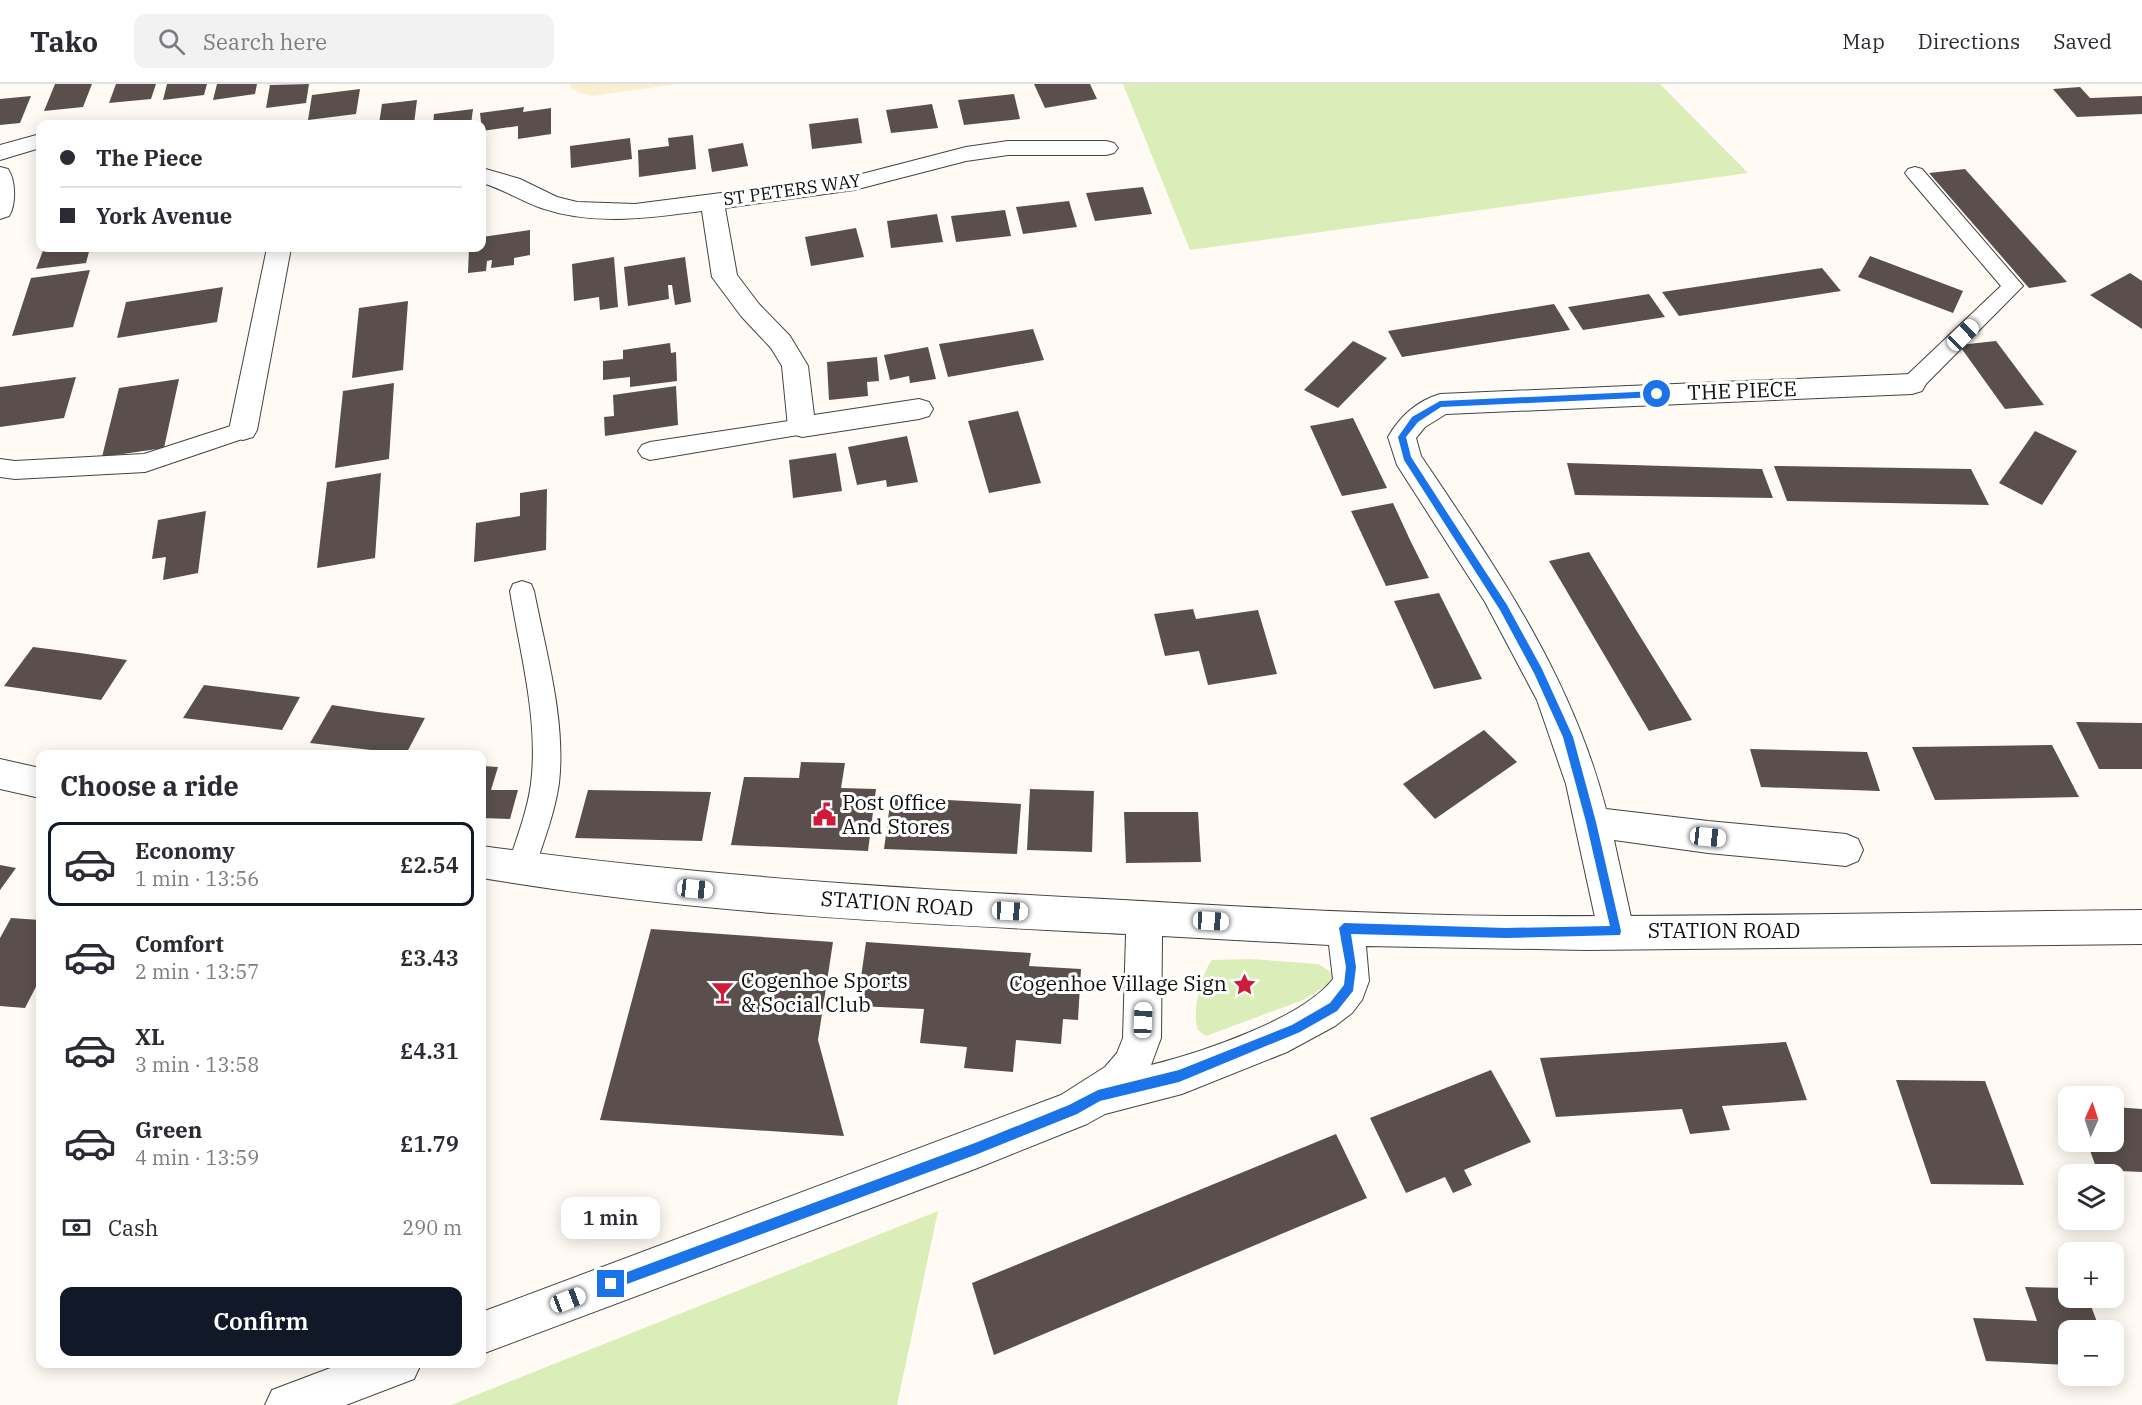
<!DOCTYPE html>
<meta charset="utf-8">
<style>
body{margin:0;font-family:"IBM Plex Serif",serif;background:#f2f2f3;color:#2b2b33;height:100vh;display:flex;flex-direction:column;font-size:22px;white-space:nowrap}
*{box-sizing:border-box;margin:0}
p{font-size:20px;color:#7c7c81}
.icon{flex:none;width:33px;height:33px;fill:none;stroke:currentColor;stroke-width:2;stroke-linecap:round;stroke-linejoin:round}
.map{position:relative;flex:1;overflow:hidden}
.sheet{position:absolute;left:36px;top:666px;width:450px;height:618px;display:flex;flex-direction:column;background:#fff;border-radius:12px;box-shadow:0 3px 15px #0003}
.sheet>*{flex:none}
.hud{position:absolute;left:36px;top:36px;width:450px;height:132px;border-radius:12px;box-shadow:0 3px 15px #0003;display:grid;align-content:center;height:132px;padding:0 24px;background:#fff}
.needle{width:39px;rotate:3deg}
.controls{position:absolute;left:2058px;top:1002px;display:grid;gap:12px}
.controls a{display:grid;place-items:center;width:66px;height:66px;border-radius:12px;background:#fff;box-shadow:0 3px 15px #0003;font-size:30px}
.end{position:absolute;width:27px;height:27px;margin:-14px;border:8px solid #1a73e8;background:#fff;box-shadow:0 0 0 3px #fff}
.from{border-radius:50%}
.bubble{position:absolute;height:42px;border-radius:12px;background:#fff;box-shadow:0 3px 15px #0003;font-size:20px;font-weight:600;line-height:42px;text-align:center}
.car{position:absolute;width:18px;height:36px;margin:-18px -9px;border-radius:8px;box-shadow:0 0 4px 2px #0007;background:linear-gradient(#fff 24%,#345 0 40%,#fff 0 76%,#345 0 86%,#fff 0)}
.hud b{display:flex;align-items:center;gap:21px;height:57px;font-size:22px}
.hud b+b{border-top:2px solid #e1e1e2}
.hud i{width:15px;height:15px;background:#2b2b33}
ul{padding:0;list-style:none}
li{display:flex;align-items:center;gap:18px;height:84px;margin:0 12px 9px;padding:0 12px;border:3px solid transparent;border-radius:12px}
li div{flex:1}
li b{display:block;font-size:22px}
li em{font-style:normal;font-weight:600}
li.selected{border-color:#111827}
li>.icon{width:54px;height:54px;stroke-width:1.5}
h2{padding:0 24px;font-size:27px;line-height:72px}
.pay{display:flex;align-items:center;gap:15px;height:66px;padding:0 24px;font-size:22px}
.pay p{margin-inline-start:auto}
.cta{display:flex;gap:12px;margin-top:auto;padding:12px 24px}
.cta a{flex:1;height:69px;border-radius:12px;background:#111827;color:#fff;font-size:24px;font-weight:600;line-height:69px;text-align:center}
header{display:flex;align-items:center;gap:36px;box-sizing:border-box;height:84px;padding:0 30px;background:#fff;border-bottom:2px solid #e1e1e2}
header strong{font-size:28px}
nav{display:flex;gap:33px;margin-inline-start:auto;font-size:21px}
.search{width:420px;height:54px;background:#f2f2f3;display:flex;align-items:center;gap:15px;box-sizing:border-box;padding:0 21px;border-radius:12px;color:#7c7c81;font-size:22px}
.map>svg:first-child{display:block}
.farmland{fill:#f8f0d1}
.green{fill:#dbeeb9}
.building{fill:#5a4f4c}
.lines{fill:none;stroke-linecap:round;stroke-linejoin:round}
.service-casing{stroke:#434343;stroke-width:2}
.minor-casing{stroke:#434343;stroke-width:2}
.tertiary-casing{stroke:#434343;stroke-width:2}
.service{fill:#fff;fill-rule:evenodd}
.minor{fill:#fff;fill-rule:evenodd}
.tertiary{fill:#fff;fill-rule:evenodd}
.route{fill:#1a73e8}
.labels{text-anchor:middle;stroke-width:6;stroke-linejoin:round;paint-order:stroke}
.far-street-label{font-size:18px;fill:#101010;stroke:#fff}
.street-label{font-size:21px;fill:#101010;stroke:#fff}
.poi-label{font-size:21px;fill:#101010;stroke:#fff;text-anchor:start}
</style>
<header>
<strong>Tako</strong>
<div class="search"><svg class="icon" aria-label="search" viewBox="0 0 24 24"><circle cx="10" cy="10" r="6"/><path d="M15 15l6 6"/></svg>Search here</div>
<nav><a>Map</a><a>Directions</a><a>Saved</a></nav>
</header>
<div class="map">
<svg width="2142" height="1321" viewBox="0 0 2142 1321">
<rect width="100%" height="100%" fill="#fffbf4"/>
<path class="farmland" d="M570,0H677L593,12L580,9L571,4Z"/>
<g class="green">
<path d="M1123,0H1660L1748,89L1190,166Z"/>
<path d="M1250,875L1318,880L1331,888L1334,897L1303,916L1206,952L1198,946C1191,930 1201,890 1212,876Z"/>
<path d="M938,1127L897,1321H451Z"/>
</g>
<g class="building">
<path d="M55,0H92L83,23L44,27Z"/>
<path d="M116,0H156L151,15L109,19Z"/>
<path d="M167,0H207L204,11L163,16Z"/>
<path d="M217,0H257L255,10L213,16Z"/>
<path d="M309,0L306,19L266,24L270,1Z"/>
<path d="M1034,0H1090L1097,15L1045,24Z"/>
<path d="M2080,3L2090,14L2142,12V30L2077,33L2053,5Z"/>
<path d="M360,5L356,30L308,36L312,11Z"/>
<path d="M1014,10L1020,35L964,41L958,16Z"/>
<path d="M31,12L20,39L0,41V15Z"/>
<path d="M417,16L414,40H379L382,20Z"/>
<path d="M932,20L938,44L891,49L886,26Z"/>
<path d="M524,23L523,28L551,24V50L518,55V42L482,47L480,29Z"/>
<path d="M473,25L471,40H433L434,30Z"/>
<path d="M858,34L862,59L812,65L809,40Z"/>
<path d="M693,51L696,85L639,93L638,66L669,62L668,54Z"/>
<path d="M630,54L632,75L571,84L570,62Z"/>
<path d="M743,59L748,82L712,88L708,65Z"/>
<path d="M1965,85L2067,198L2029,204L1929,89Z"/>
<path d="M1143,103L1152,130L1095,137L1086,109Z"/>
<path d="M1069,117L1077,143L1023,150L1016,123Z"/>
<path d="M1005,126L1011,152L956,158L951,132Z"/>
<path d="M937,130L943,158L891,164L887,137Z"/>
<path d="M856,144L864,173L811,182L805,153Z"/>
<path d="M530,146V171L514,174V181L491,184L492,176L487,177L486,187L468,189L469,164H482V153Z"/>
<path d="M44,164H90L86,179L36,185Z"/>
<path d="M389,164H414V165L388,168Z"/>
<path d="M1870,172L1963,207L1953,229L1858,193Z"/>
<path d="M614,173L618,223L600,226L599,213L574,217L572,180Z"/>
<path d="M685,173L691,218L675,221L672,201H668L669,215L628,222L624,183Z"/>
<path d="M1822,184L1841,207L1679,232L1662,208Z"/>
<path d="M90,186L73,243L12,252L31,194Z"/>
<path d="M2130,189L2142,197V245L2090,211Z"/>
<path d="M223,203L217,238L117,254L126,218Z"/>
<path d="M1649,210L1665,233L1583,246L1568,223Z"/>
<path d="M408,217L403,286L352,294L359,224Z"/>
<path d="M1554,220L1570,246L1402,273L1388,247Z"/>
<path d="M1033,245L1044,276L948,293L939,260Z"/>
<path d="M1353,257L1387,274L1338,324L1304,306Z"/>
<path d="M1996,257L2044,321L2005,325L1959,261Z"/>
<path d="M670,259L671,269L676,268L677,297L630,303V293L603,296V277L623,275V266Z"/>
<path d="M928,263L936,295L910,299L909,292L890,296L884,271Z"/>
<path d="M877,273L879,297L867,298L868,312L829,316L827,278Z"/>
<path d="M76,293L64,334L0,343V303Z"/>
<path d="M179,295L164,364L102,373L119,304Z"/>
<path d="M394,299L389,375L335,384L343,307Z"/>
<path d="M676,302L678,341L605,352L604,333L614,332L613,311Z"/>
<path d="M1018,327L1041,399L989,409L968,337Z"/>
<path d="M1353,334L1387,404L1342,412L1310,342Z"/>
<path d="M2035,347L2077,367L2042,421L1999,399Z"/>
<path d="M907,352L918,398L887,403L886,396L857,401L848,363Z"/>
<path d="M836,369L842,407L793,414L789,376Z"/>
<path d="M1567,379L1762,385L1773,414L1575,411Z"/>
<path d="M1774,382L1971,385L1989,421L1787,417Z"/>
<path d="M381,389L375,474L317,484L327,398Z"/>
<path d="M547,405L546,466L474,478L476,439L520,432V409Z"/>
<path d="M1393,419L1410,456L1429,494L1386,502L1351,427Z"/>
<path d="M206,427L198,489L163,496L166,473L152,475L158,436Z"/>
<path d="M1589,468L1638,549L1692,636L1649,647L1549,477Z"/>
<path d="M1439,509L1482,595L1434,605L1394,517Z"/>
<path d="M1193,525L1196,535L1258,526L1277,590L1208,601L1199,567L1165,572L1154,530Z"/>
<path d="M33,563L80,569L127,576L101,616L4,602Z"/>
<path d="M204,601L253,607L300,613L282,646L183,634Z"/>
<path d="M332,621L378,628L425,634L406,670L310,659Z"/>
<path d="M2076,638L2142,639V685H2099Z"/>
<path d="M1484,646L1517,678L1435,735L1403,700Z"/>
<path d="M2052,661L2079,713L1935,716L1912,663Z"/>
<path d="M1750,665L1867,668L1880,707L1761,703Z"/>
<path d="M801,678L845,679L841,704L876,705L868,767L731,761L744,693L799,694Z"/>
<path d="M482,682L498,683L491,706H518L510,735L482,734Z"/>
<path d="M1030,705L1094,707L1092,768L1027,766Z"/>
<path d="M588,706L711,708L702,757L575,754Z"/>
<path d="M891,713L1021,720L1017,770L884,765Z"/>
<path d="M1124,728H1198L1201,778L1126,779Z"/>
<path d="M0,781L16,784L0,806Z"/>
<path d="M11,834L40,836V895L25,924L0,922V854Z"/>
<path d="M651,845L833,858L818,956L844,1052L600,1036Z"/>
<path d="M866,858L1031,869L1029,882L1081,885L1078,936L1063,935L1061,960L1016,956L1013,988L964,984L967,963L920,959L924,925L857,922Z"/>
<path d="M1786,958L1807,1016L1722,1022L1730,1046L1690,1050L1682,1025L1556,1033L1540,974Z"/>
<path d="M1491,986L1531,1058L1464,1086L1472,1101L1453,1109L1445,1093L1406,1109L1370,1034Z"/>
<path d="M1896,996L1985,997L2024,1101L1931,1100Z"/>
<path d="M2114,1023L2142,1025V1088L2097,1086L2087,1058H2114Z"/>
<path d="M1336,1050L1367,1114L994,1271L972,1199Z"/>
<path d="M2025,1203L2068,1204V1214H2088L2100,1246H2068V1281L1986,1277L1973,1234L2037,1237Z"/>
</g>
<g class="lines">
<defs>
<g id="service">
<path d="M1915,83L1922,85L2023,202L1920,306L1912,308L1904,306L1901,300L1904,294L2001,202L1908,93L1905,89L1908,85Z"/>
<path d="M802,335L810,337L813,343L810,349L650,376L642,373L638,367L642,361L650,358Z"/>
<path d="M243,338L251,340L254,346L251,352L145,388L15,395L0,393V375L15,377L144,370Z"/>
<path d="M522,497L531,500L534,507C546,569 566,636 559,699C555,728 544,756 535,784L531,793L521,797L511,793L507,784C516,756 527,729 531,700C539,636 520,569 510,507L513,500Z"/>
</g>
<g id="minor">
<path d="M40,50V64L0,76V61Z"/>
<path d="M1008,57H1106L1114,59L1118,64L1114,69L1106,71H1008L966,77L854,106L725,124L737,191L759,220L790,252L808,282L814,331L919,315L929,318L933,325L929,332L919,335L802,353L792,350L788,343L782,282L771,264L741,232L712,193L702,127C648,134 594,142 541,124C521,117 503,105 482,99V84L520,95L557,113L577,118L635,120L854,92L966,63Z"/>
<path d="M0,83L8,85C16,97 16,121 9,132L0,135Z"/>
<path d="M267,164H291L257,346L253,353L243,356L233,353L229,346Z"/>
<path d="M1912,290L1922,293L1926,300L1922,307L1912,310L1446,330L1425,343L1416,354L1421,372C1497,485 1571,591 1606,725L1708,737L1846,750L1858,755L1863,766L1858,777L1846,782L1708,769L1614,756L1634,847L1629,859L1616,864L1603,859L1598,847L1566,700L1537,616L1485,518L1397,381L1388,353C1400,332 1417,317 1440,310Z"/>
</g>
<g id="tertiary">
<path d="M0,675L40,684V714L0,705Z"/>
<path d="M482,762C695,792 908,805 1123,816C1251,823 1379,831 1507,832C1719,833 1930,828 2142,826V860L1586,866L1366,862L1369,897L1362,916L1352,929L1335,942L1287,968L1182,1010L1105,1030L1087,1040L975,1085L482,1270V1228L1061,1011L1105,983L1117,969L1123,954L1126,850C911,839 694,830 482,794ZM1162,852L1329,861L1333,895C1302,935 1200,969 1151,981L1161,954Z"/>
<path d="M341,1280H421L414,1295L346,1321H265L272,1306Z"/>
</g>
</defs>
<use href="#service" class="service-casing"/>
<use href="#minor" class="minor-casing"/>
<use href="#tertiary" class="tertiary-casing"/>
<use href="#service" class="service"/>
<use href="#minor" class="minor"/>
<use href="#tertiary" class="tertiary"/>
</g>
<path class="route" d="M1657,307L1661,310L1657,313L1441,323L1418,338L1406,353L1411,373L1507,521L1542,585L1573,653L1596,738L1621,847L1620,851L1506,854L1351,850L1356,883L1353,907L1337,927L1300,948L1179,998L1100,1017L1077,1030L975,1071L611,1206L606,1204L605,1200L606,1196L611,1194L975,1059L1069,1021L1098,1006L1179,986L1292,941L1330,919L1344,901L1346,883L1339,844L1344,839L1506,844L1610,842L1586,738L1563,653L1534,589L1500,526L1404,376L1398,353L1412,333L1440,317Z"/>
<defs>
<symbol id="civic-bare" viewBox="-9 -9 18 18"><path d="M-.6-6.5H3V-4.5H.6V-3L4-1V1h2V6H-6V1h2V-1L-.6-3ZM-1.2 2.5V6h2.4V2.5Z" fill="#cf1a39" stroke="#fff" stroke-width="2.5" paint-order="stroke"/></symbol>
<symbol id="sight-bare" viewBox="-9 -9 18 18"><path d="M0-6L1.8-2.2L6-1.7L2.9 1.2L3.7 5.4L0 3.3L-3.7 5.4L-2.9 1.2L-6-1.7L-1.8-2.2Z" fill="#cf1a39" stroke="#fff" stroke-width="2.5" paint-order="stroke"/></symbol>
<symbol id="bar-bare" viewBox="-9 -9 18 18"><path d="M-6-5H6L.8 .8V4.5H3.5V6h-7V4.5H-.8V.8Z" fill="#cf1a39" stroke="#fff" stroke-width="2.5" paint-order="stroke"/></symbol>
</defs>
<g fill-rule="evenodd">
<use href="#civic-bare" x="808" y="714" width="33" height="33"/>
<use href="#sight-bare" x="1228" y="884" width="33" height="33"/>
<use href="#bar-bare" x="706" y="892" width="33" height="33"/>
</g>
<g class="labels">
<g class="far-street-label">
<text transform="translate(792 106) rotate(-8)" y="6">ST PETERS WAY</text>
</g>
<g class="street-label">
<text transform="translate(1742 307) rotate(-2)" y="7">THE PIECE</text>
<text transform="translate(897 820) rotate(4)" y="7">STATION ROAD</text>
<text x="1724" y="854">STATION ROAD</text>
</g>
<g class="poi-label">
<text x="842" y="726">Post Office<tspan x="842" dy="24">And Stores</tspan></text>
<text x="741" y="904">Cogenhoe Sports<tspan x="741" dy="24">&amp; Social Club</tspan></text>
<text x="1227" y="907" text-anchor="end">Cogenhoe Village Sign</text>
</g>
</g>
</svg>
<div class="controls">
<a><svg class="needle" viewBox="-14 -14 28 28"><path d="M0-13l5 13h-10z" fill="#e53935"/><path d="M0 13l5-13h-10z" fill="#7c7c81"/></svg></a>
<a><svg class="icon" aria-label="layers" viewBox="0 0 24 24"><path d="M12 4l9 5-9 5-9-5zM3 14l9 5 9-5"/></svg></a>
<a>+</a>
<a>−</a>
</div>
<i class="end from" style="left:1657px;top:310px"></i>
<i class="end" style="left:611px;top:1200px"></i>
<div class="bubble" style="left:561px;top:1113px;width:99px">1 min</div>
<i class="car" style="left:1963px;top:251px;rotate:46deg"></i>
<i class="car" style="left:1708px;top:753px;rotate:96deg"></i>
<i class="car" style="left:695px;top:805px;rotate:96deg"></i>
<i class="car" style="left:1010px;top:827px;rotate:93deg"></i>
<i class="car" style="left:1211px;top:837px;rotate:93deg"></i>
<i class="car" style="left:1143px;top:936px;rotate:2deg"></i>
<i class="car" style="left:568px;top:1216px;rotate:69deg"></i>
<div class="hud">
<b><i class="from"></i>The Piece</b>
<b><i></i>York Avenue</b>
</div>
<section class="sheet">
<h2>Choose a ride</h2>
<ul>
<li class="selected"><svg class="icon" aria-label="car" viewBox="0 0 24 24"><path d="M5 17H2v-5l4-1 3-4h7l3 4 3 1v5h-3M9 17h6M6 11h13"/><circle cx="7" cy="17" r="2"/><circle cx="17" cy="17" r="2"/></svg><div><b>Economy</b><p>1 min · 13:56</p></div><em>£2.54</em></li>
<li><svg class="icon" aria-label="car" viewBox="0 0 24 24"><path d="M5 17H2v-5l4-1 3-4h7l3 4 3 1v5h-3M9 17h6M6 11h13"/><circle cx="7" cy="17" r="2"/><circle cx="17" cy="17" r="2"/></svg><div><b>Comfort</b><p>2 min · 13:57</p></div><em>£3.43</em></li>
<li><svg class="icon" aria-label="car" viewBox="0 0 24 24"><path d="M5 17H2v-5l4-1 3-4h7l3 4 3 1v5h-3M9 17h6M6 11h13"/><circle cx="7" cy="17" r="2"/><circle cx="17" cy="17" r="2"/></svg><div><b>XL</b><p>3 min · 13:58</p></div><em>£4.31</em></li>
<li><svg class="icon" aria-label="car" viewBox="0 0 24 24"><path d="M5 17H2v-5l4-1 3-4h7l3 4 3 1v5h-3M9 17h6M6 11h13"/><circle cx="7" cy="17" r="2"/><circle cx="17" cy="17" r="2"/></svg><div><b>Green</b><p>4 min · 13:59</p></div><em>£1.79</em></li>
</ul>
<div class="pay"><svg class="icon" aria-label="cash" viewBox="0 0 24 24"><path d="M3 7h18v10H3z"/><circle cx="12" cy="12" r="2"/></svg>Cash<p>290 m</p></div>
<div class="cta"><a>Confirm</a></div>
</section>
</div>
